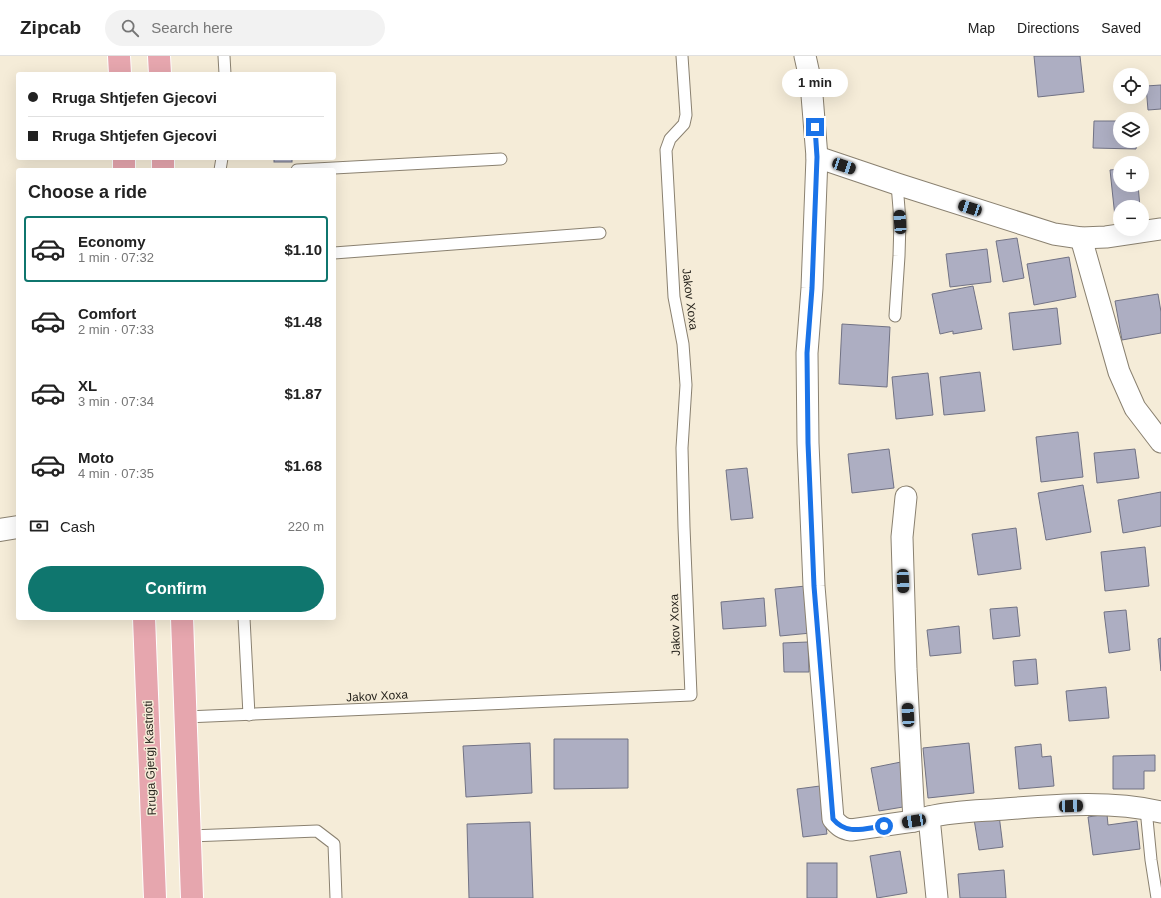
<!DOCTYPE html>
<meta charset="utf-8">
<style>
body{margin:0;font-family:Arial,sans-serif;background:#f2f2f2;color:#222;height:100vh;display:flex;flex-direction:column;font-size:15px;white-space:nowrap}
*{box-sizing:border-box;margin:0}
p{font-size:13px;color:#767676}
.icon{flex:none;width:22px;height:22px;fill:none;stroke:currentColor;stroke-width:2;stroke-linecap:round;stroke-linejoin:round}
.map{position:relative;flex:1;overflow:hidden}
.side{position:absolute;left:16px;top:112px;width:320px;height:452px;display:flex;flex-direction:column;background:#fff;border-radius:4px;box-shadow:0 4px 16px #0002}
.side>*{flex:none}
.banner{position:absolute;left:16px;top:16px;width:320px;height:88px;border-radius:4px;box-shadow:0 4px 16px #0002;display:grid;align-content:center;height:88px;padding:0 12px;background:#fff}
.tools{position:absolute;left:1113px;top:12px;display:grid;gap:8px}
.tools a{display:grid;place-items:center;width:36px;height:36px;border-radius:50%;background:#fff;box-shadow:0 4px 16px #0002;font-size:20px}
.end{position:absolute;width:18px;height:18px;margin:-9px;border:5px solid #1a73e8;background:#fff;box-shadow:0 0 0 2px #fff}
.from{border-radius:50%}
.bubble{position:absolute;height:28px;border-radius:14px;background:#fff;box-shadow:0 4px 16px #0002;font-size:13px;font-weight:700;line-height:28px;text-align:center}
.car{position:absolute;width:12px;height:24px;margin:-12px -6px;border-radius:5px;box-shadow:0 0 3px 1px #0007;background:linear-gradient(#222 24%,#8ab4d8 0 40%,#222 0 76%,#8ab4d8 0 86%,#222 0)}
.banner b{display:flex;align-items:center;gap:14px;height:38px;font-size:15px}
.banner b+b{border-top:1px solid #e0e0e0}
.banner i{width:10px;height:10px;background:#222}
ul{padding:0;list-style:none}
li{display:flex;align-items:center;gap:12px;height:66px;margin:0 8px 6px;padding:0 4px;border:2px solid transparent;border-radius:4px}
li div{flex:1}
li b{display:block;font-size:15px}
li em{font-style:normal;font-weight:700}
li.on{border-color:#0f766e}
li>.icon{width:36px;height:36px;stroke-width:1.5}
h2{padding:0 12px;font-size:18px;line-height:48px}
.pay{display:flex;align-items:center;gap:10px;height:44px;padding:0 12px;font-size:15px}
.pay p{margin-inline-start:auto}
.primary-button{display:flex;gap:8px;margin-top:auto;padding:8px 12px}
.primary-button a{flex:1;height:46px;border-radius:24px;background:#0f766e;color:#fff;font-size:16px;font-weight:700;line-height:46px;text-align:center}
header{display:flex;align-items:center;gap:24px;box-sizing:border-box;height:56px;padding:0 20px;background:#fff;border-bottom:1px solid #e0e0e0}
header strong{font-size:19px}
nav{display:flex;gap:22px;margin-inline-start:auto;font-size:14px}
.search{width:280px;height:36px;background:#f2f2f2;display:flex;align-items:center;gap:10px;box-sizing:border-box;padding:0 14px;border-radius:22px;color:#767676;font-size:15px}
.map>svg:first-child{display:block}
.building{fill:#adaec2;stroke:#717284}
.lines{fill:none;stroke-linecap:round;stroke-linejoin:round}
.lane-casing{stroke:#8a8170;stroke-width:13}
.street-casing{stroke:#8a8170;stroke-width:23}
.secondary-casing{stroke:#8a8170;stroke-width:24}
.primary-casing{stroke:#fff;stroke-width:24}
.lane{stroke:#fff;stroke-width:11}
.street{stroke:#fff;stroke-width:21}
.secondary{stroke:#fff;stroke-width:22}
.primary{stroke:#e6a6ae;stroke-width:22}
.route{stroke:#1a73e8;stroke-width:5}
.labels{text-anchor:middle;stroke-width:3;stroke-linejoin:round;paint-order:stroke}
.street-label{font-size:12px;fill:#28251e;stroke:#f5ecd8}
</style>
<header>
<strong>Zipcab</strong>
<div class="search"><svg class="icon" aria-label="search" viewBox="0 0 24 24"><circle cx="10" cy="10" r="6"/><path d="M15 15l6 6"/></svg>Search here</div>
<nav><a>Map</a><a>Directions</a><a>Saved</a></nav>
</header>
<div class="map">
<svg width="1161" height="842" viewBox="0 0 1161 842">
<rect width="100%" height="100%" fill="#f5ecd8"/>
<g class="building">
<path d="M1034,0H1080L1084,36L1038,41Z"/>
<path d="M1161,29V53L1148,54L1146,30Z"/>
<path d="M1094,65H1120V85H1137L1136,93L1093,92Z"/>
<rect x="274" y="102" width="18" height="4"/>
<path d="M1120,113V129H1138L1140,151H1120V160L1115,161L1110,114Z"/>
<path d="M1017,182L1024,222L1003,226L996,185Z"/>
<path d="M987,193L991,226L950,231L946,198Z"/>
<path d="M1069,201L1076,241L1034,249L1027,208Z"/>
<path d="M973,230L982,273L953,278V275L940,278L932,238Z"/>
<path d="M1158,238L1161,256V277L1122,284L1115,245Z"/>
<path d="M1057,252L1061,288L1013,294L1009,257Z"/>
<path d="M842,268L890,271L887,331L839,328Z"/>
<path d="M980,316L985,355L944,359L940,321Z"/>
<path d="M928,317L933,359L896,363L892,321Z"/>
<path d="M1078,376L1083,421L1041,426L1036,381Z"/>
<path d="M889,393L894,432L852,437L848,398Z"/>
<path d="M1135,393L1139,422L1097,427L1094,397Z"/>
<path d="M747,412L753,462L731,464L726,414Z"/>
<path d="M1083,429L1091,476L1046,484L1038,437Z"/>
<path d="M1161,436V470L1123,477L1118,444Z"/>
<path d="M1016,472L1021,513L978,519L972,478Z"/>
<path d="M1145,491L1149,530L1105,535L1101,496Z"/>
<path d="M806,530L811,577L780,580L775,533Z"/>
<path d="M764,542L766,570L723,573L721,546Z"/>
<path d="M1017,551L1020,580L993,583L990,553Z"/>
<path d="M1126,554L1130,594L1109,597L1104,556Z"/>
<path d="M959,570L961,597L930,600L927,574Z"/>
<path d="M1161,582V615L1158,583Z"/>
<path d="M808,586L809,616H784L783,587Z"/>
<path d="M1036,603L1038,628L1015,630L1013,605Z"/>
<path d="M1106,631L1109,662L1069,665L1066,635Z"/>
<path d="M554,683H628V732L554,733Z"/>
<path d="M530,687L532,737L466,741L463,690Z"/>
<path d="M969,687L974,737L928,742L923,692Z"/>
<path d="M1041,688L1042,701L1051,700L1054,730L1019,733L1015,691Z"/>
<path d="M1155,699V715H1144V733H1113V700Z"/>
<path d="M901,706L909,750L879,755L871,712Z"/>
<path d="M820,730L827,778L803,781L797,733Z"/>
<path d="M1107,758L1108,769L1137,765L1140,793L1093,799L1088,761Z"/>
<path d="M999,759L1003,791L979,794L974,763Z"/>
<path d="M530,766L533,842H469L467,768Z"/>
<path d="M900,795L907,837L877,842L870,800Z"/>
<rect x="807" y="807" width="30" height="35"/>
<path d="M1004,814L1006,842H960L958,818Z"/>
</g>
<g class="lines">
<defs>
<g id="lane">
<path d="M224,0L225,18"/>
<path d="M220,114L222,102"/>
<path d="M297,114L501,103"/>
<path d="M334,197L600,177"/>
<path d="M895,260L899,200L900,165L897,128"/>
<path d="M244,562L249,659"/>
<path d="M186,661L691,639L684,471L682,392L686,329L683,288L674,241L666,94L670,83L684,68L686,59L682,0"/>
<path d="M1146,753L1151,804L1157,842"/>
<path d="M190,780L317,775L334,788L336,842"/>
</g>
<g id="street">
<path d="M805,0L811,27L817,101L812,232L807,297L808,387L814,530L833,763C839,770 843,773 851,774L914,765L929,761"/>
<path d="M817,101L897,128L1054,178L1081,182L1106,181L1161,173"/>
<path d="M1081,182L1119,316L1135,352L1161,386"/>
<path d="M906,441L902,481L906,613L914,765"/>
<path d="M937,842L929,761C954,755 980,755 1005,753C1056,749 1111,744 1161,756"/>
</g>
<path id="secondary" d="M0,474L18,471"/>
<g id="primary">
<path d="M119,0L120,18"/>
<path d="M159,0L160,18"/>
<path d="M124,102V114"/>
<path d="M163,102V114"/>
<path d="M144,562L155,842"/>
<path d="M182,562L192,842"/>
</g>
</defs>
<use href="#lane" class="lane-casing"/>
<use href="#street" class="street-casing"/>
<use href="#secondary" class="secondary-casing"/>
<use href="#primary" class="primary-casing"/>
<use href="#lane" class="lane"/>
<use href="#street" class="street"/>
<use href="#secondary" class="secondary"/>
<use href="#primary" class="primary"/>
</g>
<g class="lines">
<path class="route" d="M815,71L817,101L812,232L807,297L808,387L814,530L833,763C847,780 865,772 884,770"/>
</g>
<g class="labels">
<g class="street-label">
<text transform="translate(690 243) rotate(83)" y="4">Jakov Xoxa</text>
<text transform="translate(675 569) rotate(-92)" y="4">Jakov Xoxa</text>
<text transform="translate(377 640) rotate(-3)" y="4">Jakov Xoxa</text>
<text transform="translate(150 702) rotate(-92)" y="4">Rruga Gjergj Kastrioti</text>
</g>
</g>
</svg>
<div class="tools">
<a><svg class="icon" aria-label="locate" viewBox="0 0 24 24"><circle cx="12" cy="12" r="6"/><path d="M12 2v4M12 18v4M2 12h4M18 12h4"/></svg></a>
<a><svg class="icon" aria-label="layers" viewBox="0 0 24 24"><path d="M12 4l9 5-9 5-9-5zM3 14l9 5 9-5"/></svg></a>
<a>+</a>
<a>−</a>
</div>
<i class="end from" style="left:884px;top:770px"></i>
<i class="end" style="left:815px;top:71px"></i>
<div class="bubble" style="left:782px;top:13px;width:66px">1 min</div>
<i class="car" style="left:844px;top:110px;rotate:109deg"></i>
<i class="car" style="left:970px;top:152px;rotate:288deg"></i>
<i class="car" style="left:900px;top:166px;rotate:356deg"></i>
<i class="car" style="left:903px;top:525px;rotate:178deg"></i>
<i class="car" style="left:908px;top:659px;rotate:357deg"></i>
<i class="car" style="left:1071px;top:750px;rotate:88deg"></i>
<i class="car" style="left:914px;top:765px;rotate:261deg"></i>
<div class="banner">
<b><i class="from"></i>Rruga Shtjefen Gjecovi</b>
<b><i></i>Rruga Shtjefen Gjecovi</b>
</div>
<section class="side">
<h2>Choose a ride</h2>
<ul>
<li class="on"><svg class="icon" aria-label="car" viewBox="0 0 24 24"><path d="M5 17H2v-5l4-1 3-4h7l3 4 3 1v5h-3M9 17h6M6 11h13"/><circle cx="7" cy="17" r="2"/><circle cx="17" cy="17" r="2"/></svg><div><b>Economy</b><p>1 min · 07:32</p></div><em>$1.10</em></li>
<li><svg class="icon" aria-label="car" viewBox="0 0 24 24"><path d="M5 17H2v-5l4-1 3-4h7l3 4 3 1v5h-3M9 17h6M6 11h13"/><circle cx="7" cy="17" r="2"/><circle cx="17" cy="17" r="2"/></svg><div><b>Comfort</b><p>2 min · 07:33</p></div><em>$1.48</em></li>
<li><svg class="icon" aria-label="car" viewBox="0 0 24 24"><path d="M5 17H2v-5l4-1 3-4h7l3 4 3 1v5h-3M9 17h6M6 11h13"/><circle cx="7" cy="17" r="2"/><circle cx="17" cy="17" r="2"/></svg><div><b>XL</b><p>3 min · 07:34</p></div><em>$1.87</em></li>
<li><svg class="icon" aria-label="car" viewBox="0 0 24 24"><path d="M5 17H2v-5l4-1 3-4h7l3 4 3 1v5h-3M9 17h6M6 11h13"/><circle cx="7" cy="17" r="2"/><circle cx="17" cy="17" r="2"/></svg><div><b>Moto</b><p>4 min · 07:35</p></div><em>$1.68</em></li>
</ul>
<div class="pay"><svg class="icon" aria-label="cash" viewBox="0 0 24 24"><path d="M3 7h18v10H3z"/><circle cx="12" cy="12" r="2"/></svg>Cash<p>220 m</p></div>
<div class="primary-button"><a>Confirm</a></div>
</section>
</div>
